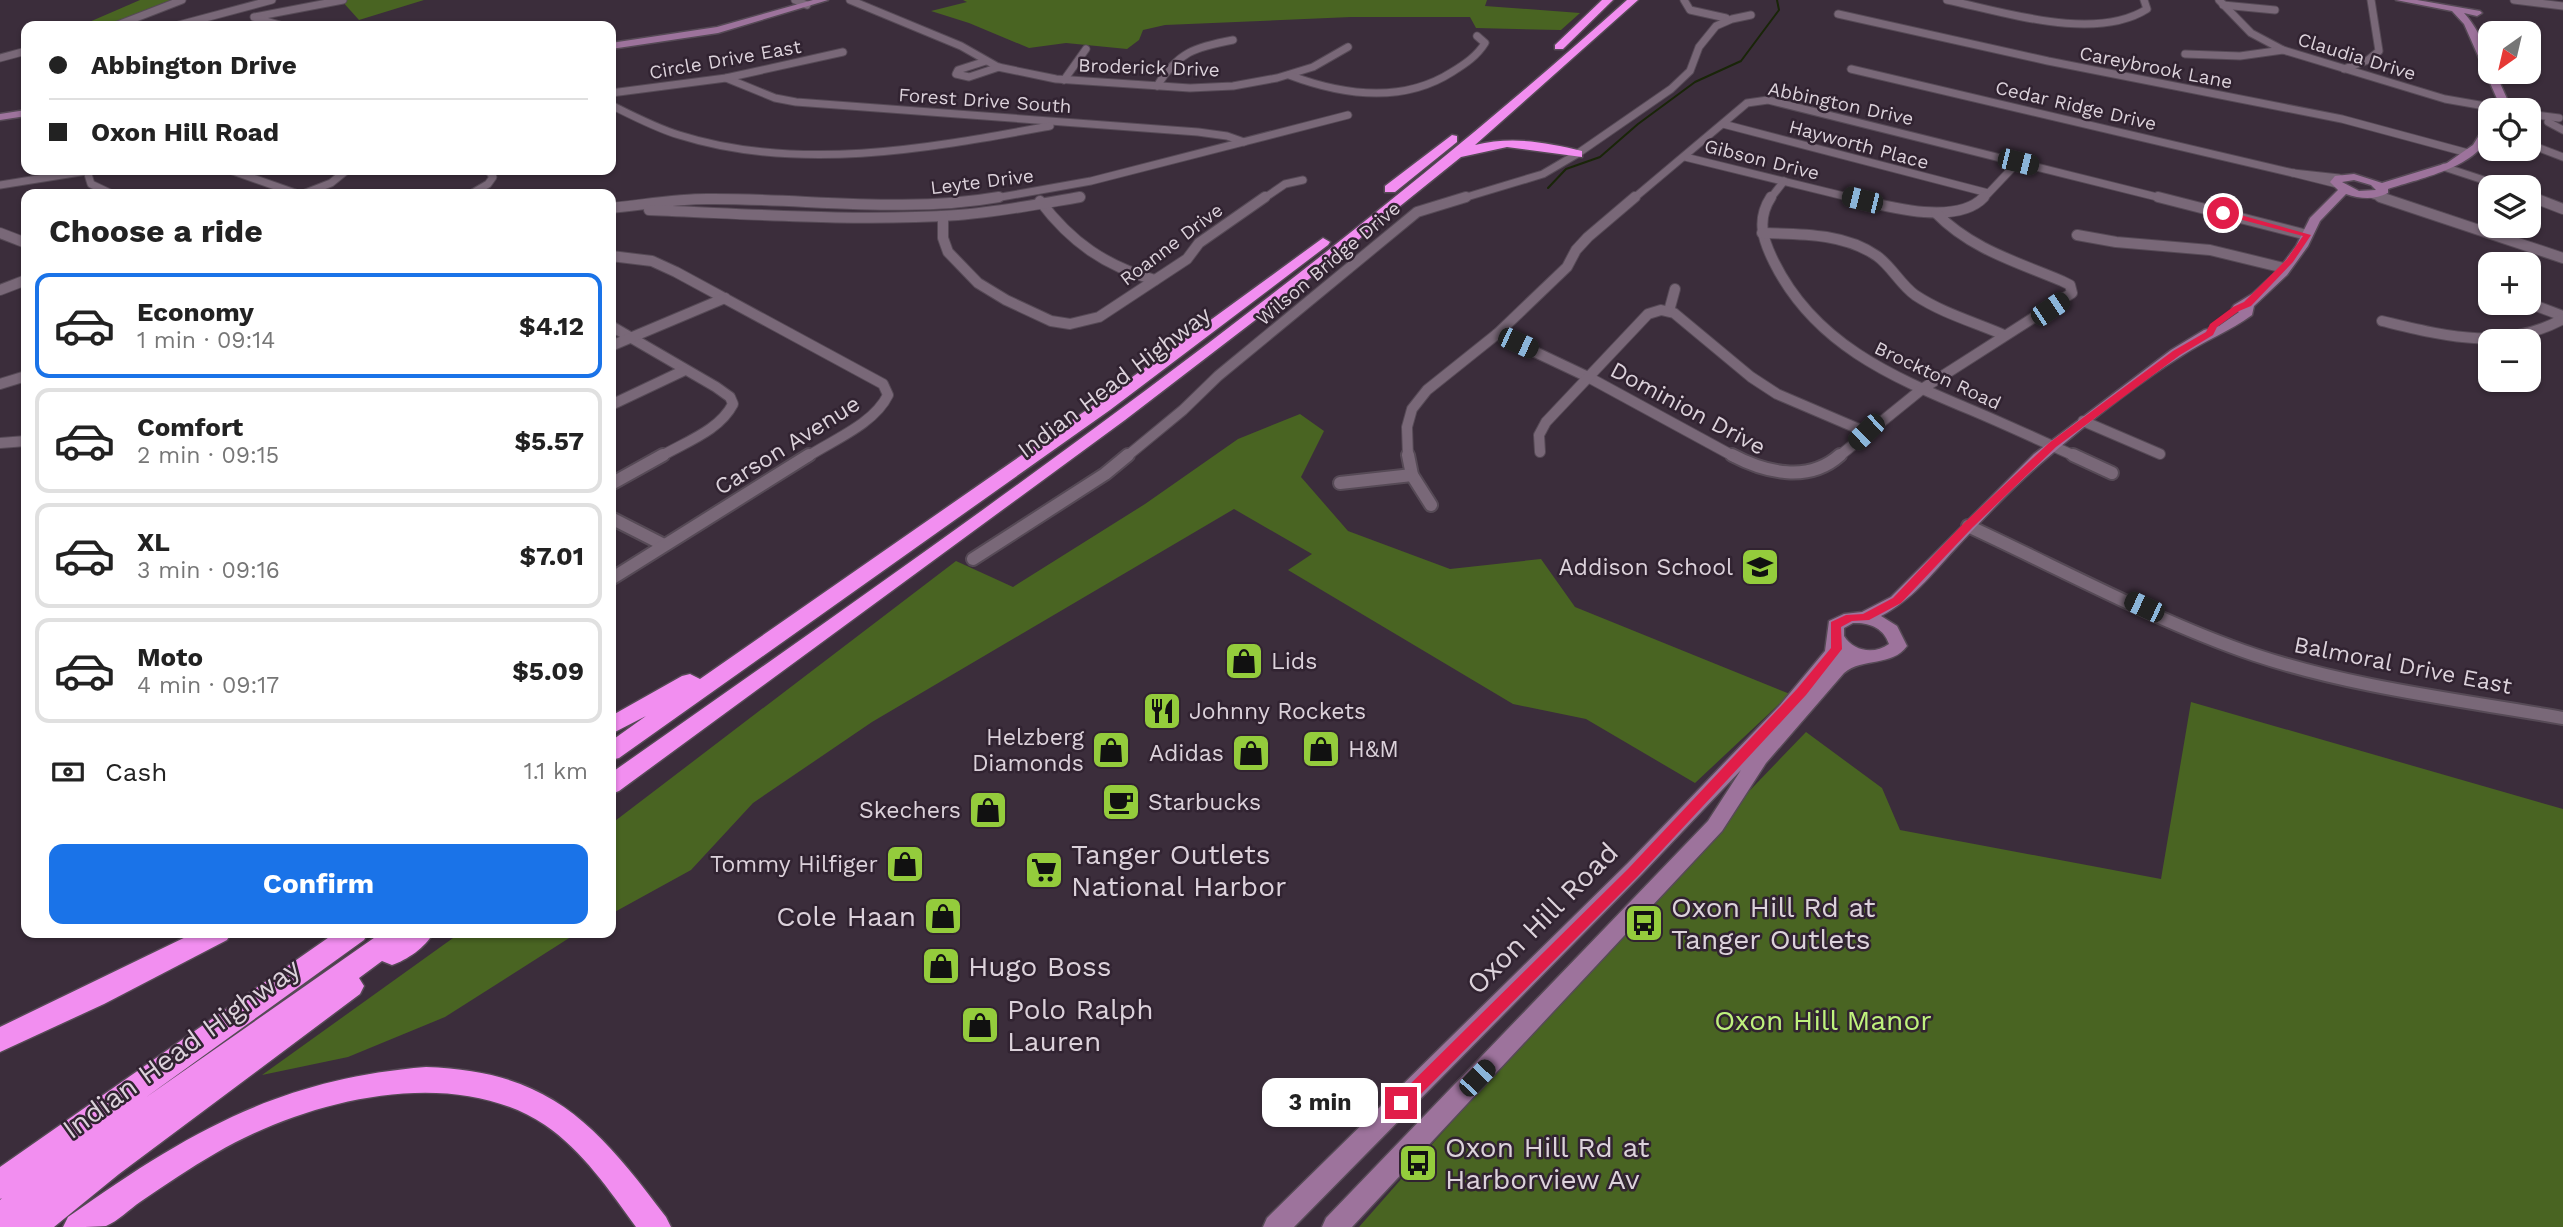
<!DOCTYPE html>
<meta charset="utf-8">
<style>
body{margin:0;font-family:"Work Sans",sans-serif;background:#f6f6f6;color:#222;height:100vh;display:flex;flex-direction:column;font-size:26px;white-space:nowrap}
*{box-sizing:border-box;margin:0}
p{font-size:23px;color:#767676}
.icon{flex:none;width:38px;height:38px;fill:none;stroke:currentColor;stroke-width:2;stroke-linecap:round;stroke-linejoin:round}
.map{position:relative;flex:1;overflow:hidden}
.drawer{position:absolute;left:21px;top:189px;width:595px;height:749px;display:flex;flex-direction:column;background:#fff;border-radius:14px;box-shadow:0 2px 5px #0004}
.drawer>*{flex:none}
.banner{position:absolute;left:21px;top:21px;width:595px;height:154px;border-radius:14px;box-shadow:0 2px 5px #0004;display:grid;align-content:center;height:154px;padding:0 28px;background:#fff}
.needle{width:46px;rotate:214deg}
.fabs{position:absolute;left:2478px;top:21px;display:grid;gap:14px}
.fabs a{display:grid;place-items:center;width:63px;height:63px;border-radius:14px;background:#fff;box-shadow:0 2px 5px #0004;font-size:35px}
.end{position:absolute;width:32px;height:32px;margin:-16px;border:9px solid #e11d48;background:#fff;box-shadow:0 0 0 4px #fff}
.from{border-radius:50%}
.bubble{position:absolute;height:49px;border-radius:14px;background:#fff;box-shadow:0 2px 5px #0004;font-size:23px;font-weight:700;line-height:49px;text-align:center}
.car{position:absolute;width:21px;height:42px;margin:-21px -10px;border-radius:9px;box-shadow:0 0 5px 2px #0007;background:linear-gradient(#222 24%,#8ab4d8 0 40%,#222 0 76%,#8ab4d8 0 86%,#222 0)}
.banner b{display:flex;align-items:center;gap:24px;height:66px;font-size:26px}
.banner b+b{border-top:2px solid #e0e0e0}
.banner i{width:18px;height:18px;background:#222}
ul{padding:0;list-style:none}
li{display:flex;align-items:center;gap:21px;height:105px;margin:0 14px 10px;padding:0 14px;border:4px solid #e0e0e0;border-radius:14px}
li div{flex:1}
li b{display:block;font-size:26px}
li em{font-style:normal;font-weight:700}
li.selected{border-color:#1a73e8}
li>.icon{width:63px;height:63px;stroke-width:1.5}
h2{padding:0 28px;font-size:32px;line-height:84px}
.pay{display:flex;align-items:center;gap:18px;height:77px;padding:0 28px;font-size:26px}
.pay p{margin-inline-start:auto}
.cta{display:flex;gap:14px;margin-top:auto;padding:14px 28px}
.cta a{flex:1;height:80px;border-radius:14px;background:#1a73e8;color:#fff;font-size:28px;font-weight:700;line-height:80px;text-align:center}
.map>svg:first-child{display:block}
.green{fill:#496422}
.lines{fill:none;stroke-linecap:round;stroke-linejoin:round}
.stream{stroke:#192508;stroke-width:2}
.street-far2-casing{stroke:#564a56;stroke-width:9}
.street-far1-casing{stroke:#564a56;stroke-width:12}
.street-casing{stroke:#564a56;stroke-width:16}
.secondary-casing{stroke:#564a56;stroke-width:3}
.highway-casing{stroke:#564a56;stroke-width:3}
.street-far2{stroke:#796878;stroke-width:7}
.street-far1{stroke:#796878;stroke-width:10}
.street{stroke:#796878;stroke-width:12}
.secondary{fill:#9d739c;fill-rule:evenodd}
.highway{fill:#f28ef0;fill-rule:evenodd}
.route{fill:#e11d48}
.labels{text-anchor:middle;stroke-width:5;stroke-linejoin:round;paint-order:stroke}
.far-street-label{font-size:19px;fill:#dcd2db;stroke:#312331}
.street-label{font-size:23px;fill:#dcd2db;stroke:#312331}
.poi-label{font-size:23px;fill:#dcd2db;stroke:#312331;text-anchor:end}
.near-poi-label{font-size:28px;fill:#dcd2db;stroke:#312331;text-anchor:start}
.near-street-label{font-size:28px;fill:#dcd2db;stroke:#312331}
.near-park-label{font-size:28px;fill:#bff27d;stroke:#312331}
</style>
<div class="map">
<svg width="2563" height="1227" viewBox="0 0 2563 1227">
<rect width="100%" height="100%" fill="#3b2d3b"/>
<g class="green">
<path d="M140,0H185C151,13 117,26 80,26Z"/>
<path d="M341,0H424L359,20Z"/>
<path d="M963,0H1487L1485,6L1580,13L1561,30L1476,28L1470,17H1351L1165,25L1143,30L1139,40L1127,49L1066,43L1029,48L969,23L931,11L967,2Z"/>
<path d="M1300,414L1324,431L1301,477L1348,531L1450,569L1541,559L1575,607L1790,694L1695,783L1586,719L1513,704L1288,570L1312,554L1234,509L872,722L753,803L691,870L611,914V824L956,561L1013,587L1145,504L1238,439Z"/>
<path d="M2191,702L2563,809V1227H1359L1681,862L1806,732L1882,788L1900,830L2161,879Z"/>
<path d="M460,933H577L445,1017L348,1057L262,1075Z"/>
</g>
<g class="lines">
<path class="stream" d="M1548,188L1566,169L1600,157L1638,124L1695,82L1741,61L1779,10L1777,0"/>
<defs>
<g id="street-far2">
<path d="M795,0L807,5"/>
<path d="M850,0L961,46L998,67L1056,79L1190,88L1233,86L1277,78L1313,67L1348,47"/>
<path d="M1684,0L1690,10L1726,18"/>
<path d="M1947,0C2004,12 2095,42 2147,9L2144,0"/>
<path d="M2219,0L2251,33L2283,50L2445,99L2508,110"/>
<path d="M2514,0L2563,6"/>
<path d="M2223,5L2275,10"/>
<path d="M1838,14L2048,61L2342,119L2468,153"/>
<path d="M254,17L343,0"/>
<path d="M256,18L283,26"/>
<path d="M115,26L182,0"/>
<path d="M175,26L272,0"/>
<path d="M2185,54L2240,56L2283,50"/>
<path d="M0,58L26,51"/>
<path d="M986,61L958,70L956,74L969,77L999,67"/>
<path d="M1851,69L2293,173"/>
<path d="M2344,69L2368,60L2379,51L2371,0"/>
<path d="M1289,75C1342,95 1402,104 1452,72C1465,64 1477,56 1485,43L1477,36"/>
<path d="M726,78L775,98L796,102L1198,132L1227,136L1244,142"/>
<path d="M1064,80L1086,49"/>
<path d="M1157,86C1178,52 1195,47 1233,40"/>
<path d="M611,93L726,78L843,52"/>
<path d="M611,105C633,116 656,128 679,135C799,173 930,148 1050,126"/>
<path d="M2529,114L2559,118"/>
<path d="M2548,122L2563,130"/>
<path d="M1723,124L1988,193"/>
<path d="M2529,144L2563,157"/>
<path d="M1685,157L1856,199"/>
<path d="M2444,167L2505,187"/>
<path d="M230,170L298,194"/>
<path d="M87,171L91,184L112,194"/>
<path d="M2337,184L2293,173L2339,178"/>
<path d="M0,185L93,170"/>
<path d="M303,194L331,183L347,170"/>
<path d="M471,194L488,184L493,177L488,170"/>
<path d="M2373,195L2385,199"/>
<path d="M2529,196L2537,199"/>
<path d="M990,199L1091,181L1348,115"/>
<path d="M1070,199L1081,197"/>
<path d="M1263,199L1285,184L1303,180"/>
<path d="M1460,199L1543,174L1577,154L1671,89L1690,71L1699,47L1716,26L1732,19L1751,15"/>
<path d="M1633,199L1747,103L1768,100L2165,199"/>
<path d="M1770,199L1784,181"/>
<path d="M1983,199L2018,162"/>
</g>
<g id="street-far1">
<path d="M1771,197C1756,220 1763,240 1774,262C1814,343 1890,376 1969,409C2005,424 2041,441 2077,457"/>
<path d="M1848,197C1884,206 1956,227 1984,197"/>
<path d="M2158,197L2307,235"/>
<path d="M2380,197L2563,258"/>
<path d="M2532,197L2563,209"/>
<path d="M1040,201C1071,242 1105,266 1155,280"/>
<path d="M611,208C643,205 675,199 707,199C804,198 902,214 999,197"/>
<path d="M649,210C752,214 855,222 958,215C999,212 1039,204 1080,197"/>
<path d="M943,216V238L948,252L978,283L1006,300L1051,321L1070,324L1099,317L1187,259L1199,243L1265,197"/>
<path d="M0,233L26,243"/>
<path d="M1762,233C1801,234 1844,233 1877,256C1892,267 1900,284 1915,295C1942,313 1974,322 2004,335"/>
<path d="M2077,235L2116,242L2210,250L2284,268"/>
<path d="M611,256L652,261L676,272L883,384L888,395C874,424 833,440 807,457"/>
<path d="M0,290L26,280"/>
<path d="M2528,303L2563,316"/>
<path d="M1669,311L1675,289"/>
<path d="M2382,321C2445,336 2502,352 2563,319"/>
<path d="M611,326L716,387L730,397L733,404C719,431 685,442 660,457"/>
<path d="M1497,334L1588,377L1735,457"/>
<path d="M611,346L725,298"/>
<path d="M0,384L26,376"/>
<path d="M611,405L685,370"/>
<path d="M2083,421L2160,454"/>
<path d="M0,443L26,441"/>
<path d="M1540,452L1539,435L1546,422L1648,314L1661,310L1674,313L1751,377L1777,394L1866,432"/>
<path d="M1126,457L1183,410L1218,376L1417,212L1466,197"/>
<path d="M1408,457L1407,427L1412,409L1427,390L1497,334L1567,267L1576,250L1588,237L1635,197"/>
<path d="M1838,457L1922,389L2072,293L2070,285L2062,281C2017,262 1971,249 1936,213"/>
</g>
<g id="street">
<path d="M1408,455L1412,475L1431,505"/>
<path d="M1732,455C1766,473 1809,483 1840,455"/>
<path d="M2073,455L2112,473"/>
<path d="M1340,483L1412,475"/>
<path d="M611,484L663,455"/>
<path d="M611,518L664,545"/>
<path d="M1968,526C2061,569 2158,622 2255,655C2354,688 2461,700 2563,718"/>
<path d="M973,559L1105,474L1128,455"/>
<path d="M611,579L809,455"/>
</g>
<g id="secondary">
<path d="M813,0H828L718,33L611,49V43L717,27Z"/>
<path d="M2396,0H2417L2480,11L2482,13L2477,16L2464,13C2477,27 2490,53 2490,72H2495L2508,101L2507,110H2497L2498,101L2464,24L2452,11Z"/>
<path d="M26,110V116L0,120V114Z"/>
<path d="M2490,123C2492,165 2420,178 2388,189V193C2374,200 2361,199 2346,194L2320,221L2308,246L2287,275L2254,306L2252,315C2230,331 2206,340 2183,355C2135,385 2089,422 2047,458C2014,486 1984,518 1955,549C1931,575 1912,600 1881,616L1897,626L1907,646C1892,667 1863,657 1844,673L1766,763L1722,831L1352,1227H1322L1326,1218L1708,821L1741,770L1642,874L1294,1227H1263L1267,1218L1628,863L1780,705L1825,651L1829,621L1844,614L1862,612L1891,597L2034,454L2171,350L2204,330L2219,326L2239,312L2232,308L2234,305L2252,294L2278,270L2296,246L2310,218L2338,190L2330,182L2335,176L2354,174L2382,183L2447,163L2473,145L2486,124ZM2354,180L2371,185L2376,190L2359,191L2342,182ZM1853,623C1869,622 1884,628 1889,644C1874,655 1853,651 1844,636V628Z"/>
</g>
<g id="highway">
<path d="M1602,0H1613L1563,49H1555V45Z"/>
<path d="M1627,0H1638L1475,145C1512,136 1545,142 1582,151V157L1507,147L1461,157L1322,269L1125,420L619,791L611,794V773C959,529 1310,284 1627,0Z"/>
<path d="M1452,135L1457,136V142L1395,192H1385V186Z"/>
<path d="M1323,238L1330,242L1328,245L1110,410L619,758L611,760V741L646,716L611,734V716L682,676L690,674L700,679L1098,402Z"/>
<path d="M194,933H231L227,940L104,1004L0,1052V1027Z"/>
<path d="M335,933H368L364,940L145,1098L381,933H433C426,947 407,960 392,965L382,961L359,978L364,986L360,994L119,1174L54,1227H0V1200L2,1198L0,1199V1167Z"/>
<path d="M426,1067C550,1071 596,1124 666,1217L671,1227H636C609,1190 583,1151 545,1125C452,1063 306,1100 216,1153C190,1168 165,1185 140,1202C130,1209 118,1221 106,1226C95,1227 75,1227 63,1227L68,1217C187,1133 278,1079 426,1067Z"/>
</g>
</defs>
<use href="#street-far2" class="street-far2-casing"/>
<use href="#street-far1" class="street-far1-casing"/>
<use href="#street" class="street-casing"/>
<use href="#secondary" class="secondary-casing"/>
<use href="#highway" class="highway-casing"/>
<use href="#street-far2" class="street-far2"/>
<use href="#street-far1" class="street-far1"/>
<use href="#street" class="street"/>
<use href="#secondary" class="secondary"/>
<use href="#highway" class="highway"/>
</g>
<path class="route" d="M2223,210L2311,235L2293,262L2251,306L2239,311L2217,327L2213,335L2180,355L2056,447L1972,528L1901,603L1869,620L1852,621L1841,627L1842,649L1806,695L1638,876L1407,1108H1396L1393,1103L1396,1098L1628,869L1797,689L1831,648V622L1846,615L1863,614L1893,598L1964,523L2049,443L2173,351L2206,332L2210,324L2233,307L2244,302L2287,259L2303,236L2220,214Z"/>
<defs>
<symbol id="school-square" viewBox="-11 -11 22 22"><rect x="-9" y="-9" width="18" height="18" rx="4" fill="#94cc3c" stroke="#312331"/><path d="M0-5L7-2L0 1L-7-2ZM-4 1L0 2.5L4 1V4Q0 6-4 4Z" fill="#111"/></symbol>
<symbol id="shop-square" viewBox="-11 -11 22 22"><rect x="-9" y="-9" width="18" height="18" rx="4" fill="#94cc3c" stroke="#312331"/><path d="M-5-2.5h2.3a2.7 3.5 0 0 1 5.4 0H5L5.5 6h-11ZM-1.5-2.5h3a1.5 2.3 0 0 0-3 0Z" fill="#111"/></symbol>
<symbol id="restaurant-square" viewBox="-11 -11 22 22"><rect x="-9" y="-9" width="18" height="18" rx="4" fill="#94cc3c" stroke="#312331"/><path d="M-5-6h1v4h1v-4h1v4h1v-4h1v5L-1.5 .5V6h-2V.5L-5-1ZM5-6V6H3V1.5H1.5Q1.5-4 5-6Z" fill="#111"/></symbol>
<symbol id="cafe-square" viewBox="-11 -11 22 22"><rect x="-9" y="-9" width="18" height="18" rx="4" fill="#94cc3c" stroke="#312331"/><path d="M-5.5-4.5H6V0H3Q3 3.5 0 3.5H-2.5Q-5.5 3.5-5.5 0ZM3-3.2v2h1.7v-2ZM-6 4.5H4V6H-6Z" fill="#111"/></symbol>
<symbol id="supermarket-square" viewBox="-11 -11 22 22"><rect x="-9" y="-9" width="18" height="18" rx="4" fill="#94cc3c" stroke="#312331"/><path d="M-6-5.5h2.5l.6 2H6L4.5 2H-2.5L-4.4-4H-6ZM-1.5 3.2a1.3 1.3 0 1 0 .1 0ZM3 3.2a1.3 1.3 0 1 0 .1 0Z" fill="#111"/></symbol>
<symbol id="bus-square" viewBox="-11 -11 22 22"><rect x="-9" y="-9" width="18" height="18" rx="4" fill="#94cc3c" stroke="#312331"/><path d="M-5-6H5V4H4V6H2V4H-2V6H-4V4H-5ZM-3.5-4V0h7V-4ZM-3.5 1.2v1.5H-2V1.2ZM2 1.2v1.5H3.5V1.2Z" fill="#111"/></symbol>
</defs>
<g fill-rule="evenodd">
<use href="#school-square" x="1738" y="545" width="44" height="44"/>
<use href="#shop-square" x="1222" y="639" width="44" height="44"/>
<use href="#restaurant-square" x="1140" y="689" width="44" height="44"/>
<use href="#shop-square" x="1299" y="727" width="44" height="44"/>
<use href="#shop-square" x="1089" y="728" width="44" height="44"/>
<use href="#shop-square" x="1229" y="731" width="44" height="44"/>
<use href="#cafe-square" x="1099" y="780" width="44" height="44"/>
<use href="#shop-square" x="966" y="788" width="44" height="44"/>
<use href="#shop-square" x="883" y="842" width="44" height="44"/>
<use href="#supermarket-square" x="1022" y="848" width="44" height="44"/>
<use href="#shop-square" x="921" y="894" width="44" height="44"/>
<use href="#bus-square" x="1622" y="901" width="44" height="44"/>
<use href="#shop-square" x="919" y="944" width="44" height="44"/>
<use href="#shop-square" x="958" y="1003" width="44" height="44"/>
<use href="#bus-square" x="1396" y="1141" width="44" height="44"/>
</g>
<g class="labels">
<g class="far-street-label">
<text transform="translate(2357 56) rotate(17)" y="7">Claudia Drive</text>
<text transform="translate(725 59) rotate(-10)" y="7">Circle Drive East</text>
<text transform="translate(1149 67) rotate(2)" y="7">Broderick Drive</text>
<text transform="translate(2156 67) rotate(11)" y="7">Careybrook Lane</text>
<text transform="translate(985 100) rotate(4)" y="7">Forest Drive South</text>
<text transform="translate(1841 103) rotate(12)" y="7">Abbington Drive</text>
<text transform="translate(2076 105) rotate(13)" y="7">Cedar Ridge Drive</text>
<text transform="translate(1859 144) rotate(15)" y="7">Hayworth Place</text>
<text transform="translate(1762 159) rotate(14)" y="7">Gibson Drive</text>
<text transform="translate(982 181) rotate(-7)" y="7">Leyte Drive</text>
<text transform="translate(1171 244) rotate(-37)" y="7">Roanne Drive</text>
<text transform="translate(1328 263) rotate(-40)" y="7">Wilson Bridge Drive</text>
<text transform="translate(1938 375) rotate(25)" y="7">Brockton Road</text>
</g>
<g class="street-label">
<text transform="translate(1114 382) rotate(-37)" y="8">Indian Head Highway</text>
<text transform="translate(1688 408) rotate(28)" y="8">Dominion Drive</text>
<text transform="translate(787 445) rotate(-32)" y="8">Carson Avenue</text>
<text transform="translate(2403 665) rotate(11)" y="8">Balmoral Drive East</text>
</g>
<g class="poi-label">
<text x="1733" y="575">Addison School</text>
<text x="1271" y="669" text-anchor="start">Lids</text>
<text x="1189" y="719" text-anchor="start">Johnny Rockets</text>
<text x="1084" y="745">Helzberg<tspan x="1084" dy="26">Diamonds</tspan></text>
<text x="1348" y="757" text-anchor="start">H&amp;M</text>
<text x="1224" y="761">Adidas</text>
<text x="1148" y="810" text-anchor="start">Starbucks</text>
<text x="961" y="818">Skechers</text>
<text x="878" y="872">Tommy Hilfiger</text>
</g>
<g class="near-poi-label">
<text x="1071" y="864">Tanger Outlets<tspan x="1071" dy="32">National Harbor</tspan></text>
<text x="1671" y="917">Oxon Hill Rd at<tspan x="1671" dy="32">Tanger Outlets</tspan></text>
<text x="916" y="926" text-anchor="end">Cole Haan</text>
<text x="968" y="976">Hugo Boss</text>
<text x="1007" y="1019">Polo Ralph<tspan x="1007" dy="32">Lauren</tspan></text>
<text x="1445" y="1157">Oxon Hill Rd at<tspan x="1445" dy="32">Harborview Av</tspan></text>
</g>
<g class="near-street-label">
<text transform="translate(1542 918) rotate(-45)" y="10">Oxon Hill Road</text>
<text transform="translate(181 1048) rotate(-36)" y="10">Indian Head Highway</text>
</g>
<g class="near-park-label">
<text x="1823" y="1030">Oxon Hill Manor</text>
</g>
</g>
</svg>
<div class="fabs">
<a><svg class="needle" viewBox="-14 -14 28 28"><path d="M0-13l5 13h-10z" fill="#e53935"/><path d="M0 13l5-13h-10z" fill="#767676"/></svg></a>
<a><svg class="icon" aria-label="locate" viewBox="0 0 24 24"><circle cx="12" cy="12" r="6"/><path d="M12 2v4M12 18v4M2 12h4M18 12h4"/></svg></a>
<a><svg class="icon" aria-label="layers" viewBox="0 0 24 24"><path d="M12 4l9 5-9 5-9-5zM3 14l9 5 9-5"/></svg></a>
<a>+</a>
<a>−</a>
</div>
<i class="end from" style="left:2223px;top:213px"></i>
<i class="end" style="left:1401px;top:1103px"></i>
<div class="bubble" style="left:1262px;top:1078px;width:116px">3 min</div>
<i class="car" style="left:2018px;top:162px;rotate:104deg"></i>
<i class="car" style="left:1862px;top:200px;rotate:284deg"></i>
<i class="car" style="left:2050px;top:309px;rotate:56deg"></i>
<i class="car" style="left:1518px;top:343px;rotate:115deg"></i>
<i class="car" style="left:1866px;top:432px;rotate:226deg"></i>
<i class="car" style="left:2144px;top:607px;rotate:295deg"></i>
<i class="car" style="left:1477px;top:1078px;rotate:44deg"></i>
<div class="banner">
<b><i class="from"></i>Abbington Drive</b>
<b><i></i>Oxon Hill Road</b>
</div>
<section class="drawer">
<h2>Choose a ride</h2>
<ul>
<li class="selected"><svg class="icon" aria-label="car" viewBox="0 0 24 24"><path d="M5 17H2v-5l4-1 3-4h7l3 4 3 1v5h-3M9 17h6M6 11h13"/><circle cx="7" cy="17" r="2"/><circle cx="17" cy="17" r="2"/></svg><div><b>Economy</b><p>1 min · 09:14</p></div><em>$4.12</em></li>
<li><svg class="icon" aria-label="car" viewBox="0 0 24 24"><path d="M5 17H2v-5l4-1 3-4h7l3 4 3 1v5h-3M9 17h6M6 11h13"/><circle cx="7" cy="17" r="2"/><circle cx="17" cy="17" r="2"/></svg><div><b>Comfort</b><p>2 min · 09:15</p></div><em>$5.57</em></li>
<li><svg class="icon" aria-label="car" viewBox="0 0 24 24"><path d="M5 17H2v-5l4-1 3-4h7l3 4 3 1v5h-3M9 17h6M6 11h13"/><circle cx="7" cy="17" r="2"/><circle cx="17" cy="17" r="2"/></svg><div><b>XL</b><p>3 min · 09:16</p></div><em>$7.01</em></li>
<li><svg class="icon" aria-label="car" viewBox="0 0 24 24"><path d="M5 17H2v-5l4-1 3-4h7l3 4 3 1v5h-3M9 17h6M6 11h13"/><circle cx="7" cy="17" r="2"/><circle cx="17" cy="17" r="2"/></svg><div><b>Moto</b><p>4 min · 09:17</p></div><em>$5.09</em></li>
</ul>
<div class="pay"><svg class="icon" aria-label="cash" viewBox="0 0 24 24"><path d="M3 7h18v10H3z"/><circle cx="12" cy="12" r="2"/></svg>Cash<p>1.1 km</p></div>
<div class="cta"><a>Confirm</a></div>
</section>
</div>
